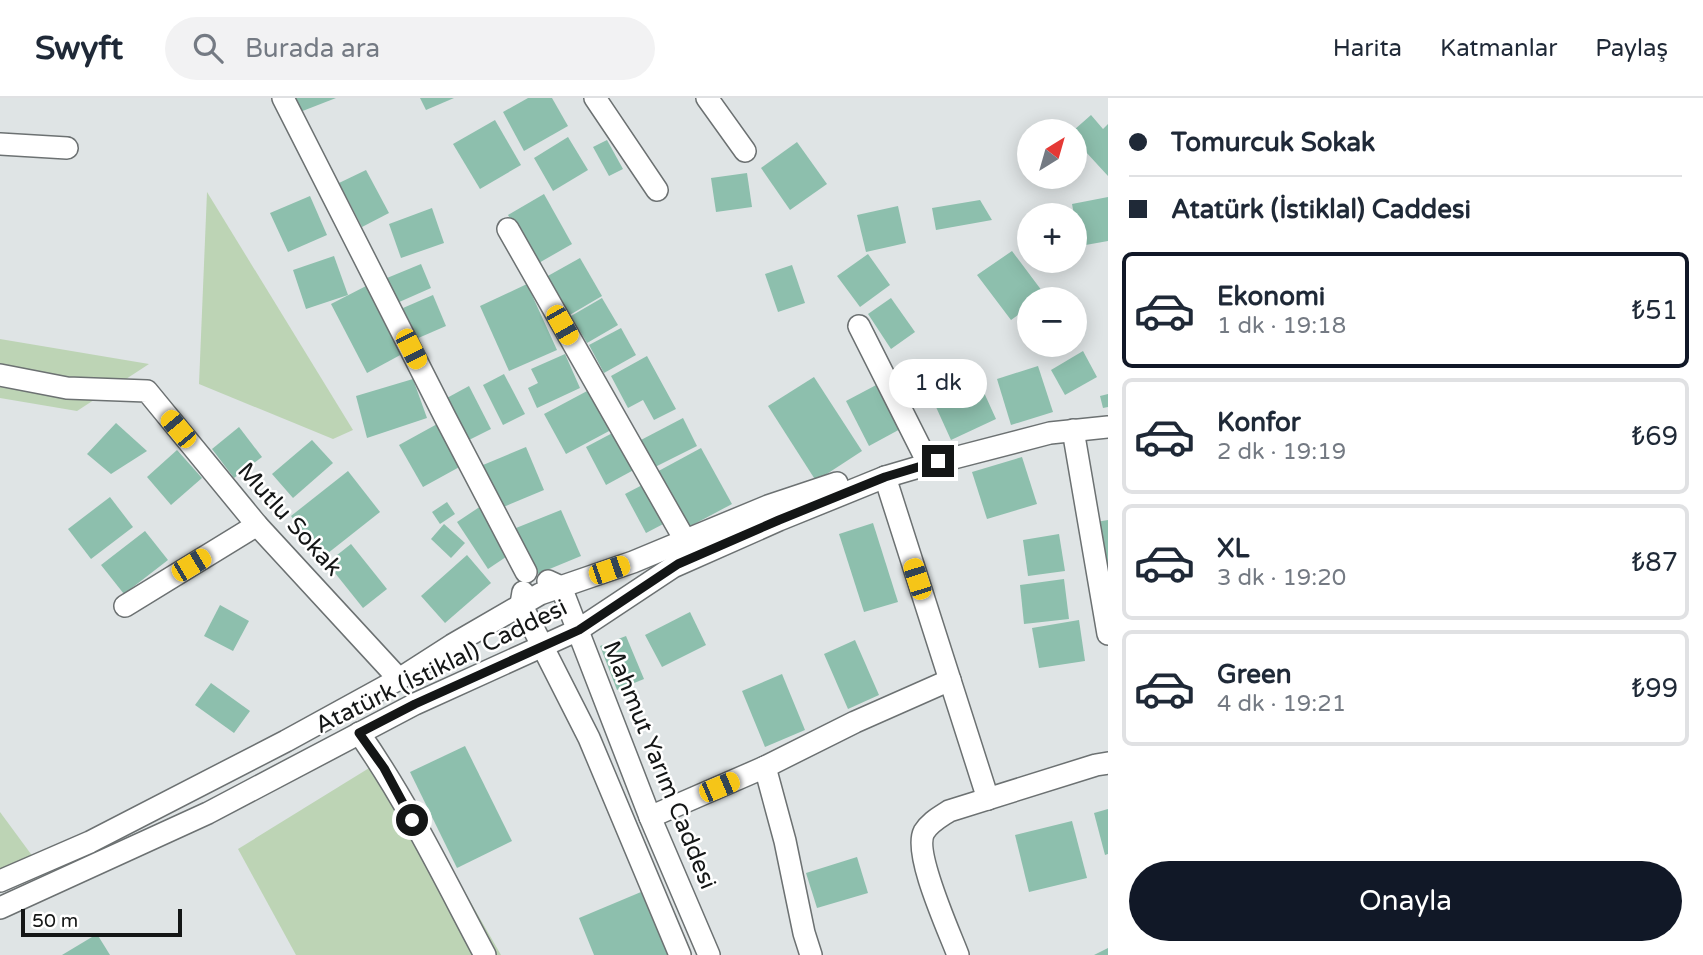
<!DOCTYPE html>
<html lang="tr">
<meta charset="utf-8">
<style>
body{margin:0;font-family:"Varela Round",sans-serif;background:#f2f2f3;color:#1f2937;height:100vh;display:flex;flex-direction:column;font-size:26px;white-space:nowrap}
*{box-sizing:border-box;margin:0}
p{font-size:23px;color:#747a83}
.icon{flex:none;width:38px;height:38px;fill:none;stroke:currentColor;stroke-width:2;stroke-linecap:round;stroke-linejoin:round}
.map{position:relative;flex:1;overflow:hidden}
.side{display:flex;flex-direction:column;background:#fff;width:595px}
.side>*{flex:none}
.banner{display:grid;align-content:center;height:154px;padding:0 21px;background:#fff}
.needle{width:46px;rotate:37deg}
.controls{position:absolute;left:1017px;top:21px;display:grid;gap:14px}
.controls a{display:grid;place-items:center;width:70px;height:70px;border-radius:50%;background:#fff;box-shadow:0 4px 18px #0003;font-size:35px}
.scale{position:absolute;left:21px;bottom:18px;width:161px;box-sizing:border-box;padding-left:7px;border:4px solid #141616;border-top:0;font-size:19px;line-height:24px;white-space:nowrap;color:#141616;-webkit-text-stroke:5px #fff;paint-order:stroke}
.end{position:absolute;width:32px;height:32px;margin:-16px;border:9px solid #141616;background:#fff;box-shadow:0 0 0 4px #fff}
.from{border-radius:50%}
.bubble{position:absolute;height:49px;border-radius:24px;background:#fff;box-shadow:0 4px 18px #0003;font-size:23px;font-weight:600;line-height:49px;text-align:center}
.car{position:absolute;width:21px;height:42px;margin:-21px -10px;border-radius:9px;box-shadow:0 0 5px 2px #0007;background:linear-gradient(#f5c518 24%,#345 0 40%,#f5c518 0 76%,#345 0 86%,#f5c518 0)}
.banner b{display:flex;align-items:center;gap:24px;height:66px;font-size:26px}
.banner b+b{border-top:2px solid #e0e1e3}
.banner i{width:18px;height:18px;background:#1f2937}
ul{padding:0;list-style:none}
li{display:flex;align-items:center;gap:21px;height:116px;margin:0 14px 10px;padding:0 7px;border:4px solid #e0e1e3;border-radius:10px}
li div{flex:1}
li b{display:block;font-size:26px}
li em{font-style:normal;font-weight:600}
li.current{border-color:#111827}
li>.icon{width:63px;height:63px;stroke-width:1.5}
.primary-button{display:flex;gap:14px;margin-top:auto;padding:14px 21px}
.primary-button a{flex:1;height:80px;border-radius:42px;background:#111827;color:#fff;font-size:28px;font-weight:600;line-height:80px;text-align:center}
header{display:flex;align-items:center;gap:42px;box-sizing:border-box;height:98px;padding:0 35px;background:#fff;border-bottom:2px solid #e0e1e3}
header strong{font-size:33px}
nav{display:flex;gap:38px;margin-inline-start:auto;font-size:24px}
.search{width:490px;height:63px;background:#f2f2f3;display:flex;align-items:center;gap:18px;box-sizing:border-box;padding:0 24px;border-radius:38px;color:#747a83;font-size:26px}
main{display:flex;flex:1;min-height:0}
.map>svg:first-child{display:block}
.green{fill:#bdd4b5}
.building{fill:#8dbfad}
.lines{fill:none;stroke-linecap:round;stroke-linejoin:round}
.minor-casing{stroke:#6c7172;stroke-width:24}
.minor{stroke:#fff;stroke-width:21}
.route{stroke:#141616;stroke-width:9}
.labels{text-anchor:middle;stroke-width:5;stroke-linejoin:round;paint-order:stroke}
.street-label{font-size:24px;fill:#141616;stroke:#fff}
</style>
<header>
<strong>Swyft</strong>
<div class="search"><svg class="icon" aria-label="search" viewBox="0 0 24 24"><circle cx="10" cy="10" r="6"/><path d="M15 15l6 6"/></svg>Burada ara</div>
<nav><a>Harita</a><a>Katmanlar</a><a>Paylaş</a></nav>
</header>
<main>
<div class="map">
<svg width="1108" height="857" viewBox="0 0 1108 857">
<rect width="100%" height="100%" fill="#dfe4e5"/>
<g class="green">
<path d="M207,94L353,332L333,341L199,286Z"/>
<path d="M0,241L149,266L77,313L0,300Z"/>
<path d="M387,659L501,857H296L238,751Z"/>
<path d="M0,714L39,767L0,783Z"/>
</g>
<g class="building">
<path d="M295,0H336L300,14Z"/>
<path d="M420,0H454L426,12Z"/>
<path d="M528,0H552L568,28L524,53L503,14Z"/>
<path d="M1091,17L1103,31L1108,26V78L1074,41V32Z"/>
<path d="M495,22L521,67L480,91L453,46Z"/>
<path d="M568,39L588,72L553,93L534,60Z"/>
<path d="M607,42L623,71L609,78L593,49Z"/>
<path d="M797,44L827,86L790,112L761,70Z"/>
<path d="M366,72L389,115L362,129L339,85Z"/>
<path d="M747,75L752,109L716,114L711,80Z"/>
<path d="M544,96L572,146L537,166L508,117Z"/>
<path d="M310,98L327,137L288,154L270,115Z"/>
<path d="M1108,99V143L1080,148L1072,106Z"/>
<path d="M980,102L992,122L936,132L932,110Z"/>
<path d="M898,108L906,145L866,154L857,117Z"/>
<path d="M432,110L444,145L401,160L389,126Z"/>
<path d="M1012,153L1045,197L1039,201H1029V209L1011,222L977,177Z"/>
<path d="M868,156L890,187L860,209L837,178Z"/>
<path d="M334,158L348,197L306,211L293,172Z"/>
<path d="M580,160L602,198L568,218L546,179Z"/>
<path d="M421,166L431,190L397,205L387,180Z"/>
<path d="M792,167L805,205L778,214L765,176Z"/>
<path d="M527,186L557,252L509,273L480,208Z"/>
<path d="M368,187L404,255L367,275L331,206Z"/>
<path d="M433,197L446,228L416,241L403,210Z"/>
<path d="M602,200L618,227L587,245L571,218Z"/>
<path d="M891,200L915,234L891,251L868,216Z"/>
<path d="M621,230L636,257L604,275L589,247Z"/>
<path d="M1083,253L1097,279L1065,297L1051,272Z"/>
<path d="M565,256L580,290L537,310L528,290L538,285L531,271Z"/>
<path d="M647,258L676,311L654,322L643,302L628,310L611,278Z"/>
<path d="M1038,268L1053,314L1011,327L997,281Z"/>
<path d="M504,276L525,316L503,327L483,287Z"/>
<path d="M976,277L996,321L951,342L931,298Z"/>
<path d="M814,279L862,353L816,383L768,308Z"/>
<path d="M413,281L427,320L367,340L356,298Z"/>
<path d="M880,285L904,329L869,348L846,303Z"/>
<path d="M469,288L491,331L467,343L445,301Z"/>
<path d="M589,292L611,332L566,356L544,316Z"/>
<path d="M1108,296V309L1103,310L1100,298Z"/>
<path d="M683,320L697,348L653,370L639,343Z"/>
<path d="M116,325L147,353L111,376L87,356Z"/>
<path d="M439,325L463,367L423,389L399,347Z"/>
<path d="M239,329L262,359L234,380L212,351Z"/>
<path d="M620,331L641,368L606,387L586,349Z"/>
<path d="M312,342L333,365L293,400L272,376Z"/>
<path d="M526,349L544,392L501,410L483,367Z"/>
<path d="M701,350L732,406L683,432L653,376Z"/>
<path d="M177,352L202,380L171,407L147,379Z"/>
<path d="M1022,359L1037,406L987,421L972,374Z"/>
<path d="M348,373L380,414L323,459L291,418Z"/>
<path d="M648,384L669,423L646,435L625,396Z"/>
<path d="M110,399L133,429L91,461L68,431Z"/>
<path d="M447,404L455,416L440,426L432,414Z"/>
<path d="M481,408L512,455L488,471L457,424Z"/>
<path d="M561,412L581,458L535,477L516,430Z"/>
<path d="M1108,422V466L1093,469L1084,426Z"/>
<path d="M873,425L898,504L864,514L839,436Z"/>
<path d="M444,426L465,445L451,460L431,441Z"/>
<path d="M145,433L168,462L124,496L101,467Z"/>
<path d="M1059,436L1065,473L1028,478L1023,442Z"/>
<path d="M351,446L387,491L363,510L327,465Z"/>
<path d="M467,457L491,485L445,525L421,498Z"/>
<path d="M1064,481L1069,521L1024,526L1020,487Z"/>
<path d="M220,507L249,523L233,553L204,538Z"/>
<path d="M690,514L706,547L662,569L645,537Z"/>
<path d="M1079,522L1085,563L1039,570L1032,530Z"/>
<path d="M626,538L644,581L617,592L600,548Z"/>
<path d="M855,542L879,597L848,611L824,556Z"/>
<path d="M782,576L805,632L765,649L742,593Z"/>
<path d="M211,585L250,613L234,635L195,607Z"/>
<path d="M465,648L512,743L457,770L410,674Z"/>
<path d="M1108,711V756L1105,757L1094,715Z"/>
<path d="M1072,723L1087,780L1029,794L1015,737Z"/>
<path d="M857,759L868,795L817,810L806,775Z"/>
<path d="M641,794L668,857H594L579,820Z"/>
<path d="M97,836L110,857H62Z"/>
<path d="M1108,850V857H1094Z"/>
</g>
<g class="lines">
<defs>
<g id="minor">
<path d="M283,0L445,319L526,474"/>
<path d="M595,0L657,92"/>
<path d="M707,0L745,53"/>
<path d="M0,46L67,50"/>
<path d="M508,131L685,442"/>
<path d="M859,228L923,355"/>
<path d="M0,277L67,290L147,293L257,427L399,581"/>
<path d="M1073,332L1108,536"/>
<path d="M885,379L988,701"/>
<path d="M548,483L561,489L650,719L709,857"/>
<path d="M523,494L521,506L589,640L680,857"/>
<path d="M125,508L257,427"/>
<path d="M359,635C408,705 445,782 485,857"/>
<path d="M765,669L785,743L804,835L811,857"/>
<path d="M650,719L765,669L855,624L950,582"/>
<path d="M0,783L90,744L286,643L399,581L452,547L540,496L633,464L768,408L837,385"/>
<path d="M0,810L208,715L415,606L578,532L673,469L779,422L885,379L919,369L1050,335L1108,329"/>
<path d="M958,857C949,833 913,755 924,734C930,724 940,719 949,713L1096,667L1108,665"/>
</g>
</defs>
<use href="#minor" class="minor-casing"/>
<use href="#minor" class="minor"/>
</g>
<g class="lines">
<path class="route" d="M412,722L384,670L359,635L415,606L579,532L678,466L779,422L885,379L938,363"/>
</g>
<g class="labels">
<g class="street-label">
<text transform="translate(290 421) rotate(48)" y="8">Mutlu Sokak</text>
<text transform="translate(441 568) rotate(-26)" y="8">Atatürk (İstiklal) Caddesi</text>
<text transform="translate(660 667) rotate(68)" y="8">Mahmut Yarım Caddesi</text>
</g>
</g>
</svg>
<div class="controls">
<a><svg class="needle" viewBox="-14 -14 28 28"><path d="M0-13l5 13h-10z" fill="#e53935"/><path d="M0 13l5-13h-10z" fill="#747a83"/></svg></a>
<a>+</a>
<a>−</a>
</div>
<div class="scale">50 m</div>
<i class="end from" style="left:412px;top:722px"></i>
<i class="end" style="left:938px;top:363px"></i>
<div class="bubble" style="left:889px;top:261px;width:98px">1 dk</div>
<i class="car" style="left:562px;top:227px;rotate:150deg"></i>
<i class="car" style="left:411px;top:251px;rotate:153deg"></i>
<i class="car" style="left:178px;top:331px;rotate:320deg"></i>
<i class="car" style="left:191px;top:467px;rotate:59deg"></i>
<i class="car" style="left:609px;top:472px;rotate:71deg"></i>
<i class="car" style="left:917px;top:481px;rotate:342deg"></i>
<i class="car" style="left:719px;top:689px;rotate:67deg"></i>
</div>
<section class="side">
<div class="banner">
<b><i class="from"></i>Tomurcuk Sokak</b>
<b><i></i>Atatürk (İstiklal) Caddesi</b>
</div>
<ul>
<li class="current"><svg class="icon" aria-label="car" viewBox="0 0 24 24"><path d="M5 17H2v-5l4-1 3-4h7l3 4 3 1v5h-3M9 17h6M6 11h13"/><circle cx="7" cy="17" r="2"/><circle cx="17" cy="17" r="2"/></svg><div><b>Ekonomi</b><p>1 dk · 19:18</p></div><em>₺51</em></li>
<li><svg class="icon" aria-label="car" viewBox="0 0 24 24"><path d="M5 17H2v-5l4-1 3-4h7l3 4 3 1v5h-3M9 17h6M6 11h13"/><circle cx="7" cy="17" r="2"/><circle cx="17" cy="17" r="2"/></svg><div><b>Konfor</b><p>2 dk · 19:19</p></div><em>₺69</em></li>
<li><svg class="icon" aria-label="car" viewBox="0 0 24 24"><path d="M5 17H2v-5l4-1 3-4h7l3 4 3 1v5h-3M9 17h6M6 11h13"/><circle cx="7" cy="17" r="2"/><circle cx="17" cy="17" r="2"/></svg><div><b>XL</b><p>3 dk · 19:20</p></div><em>₺87</em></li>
<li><svg class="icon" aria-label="car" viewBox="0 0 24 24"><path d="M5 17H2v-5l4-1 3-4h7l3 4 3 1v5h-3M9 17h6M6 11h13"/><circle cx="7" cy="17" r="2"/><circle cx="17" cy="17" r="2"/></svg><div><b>Green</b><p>4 dk · 19:21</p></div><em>₺99</em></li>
</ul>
<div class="primary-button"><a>Onayla</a></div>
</section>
</main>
